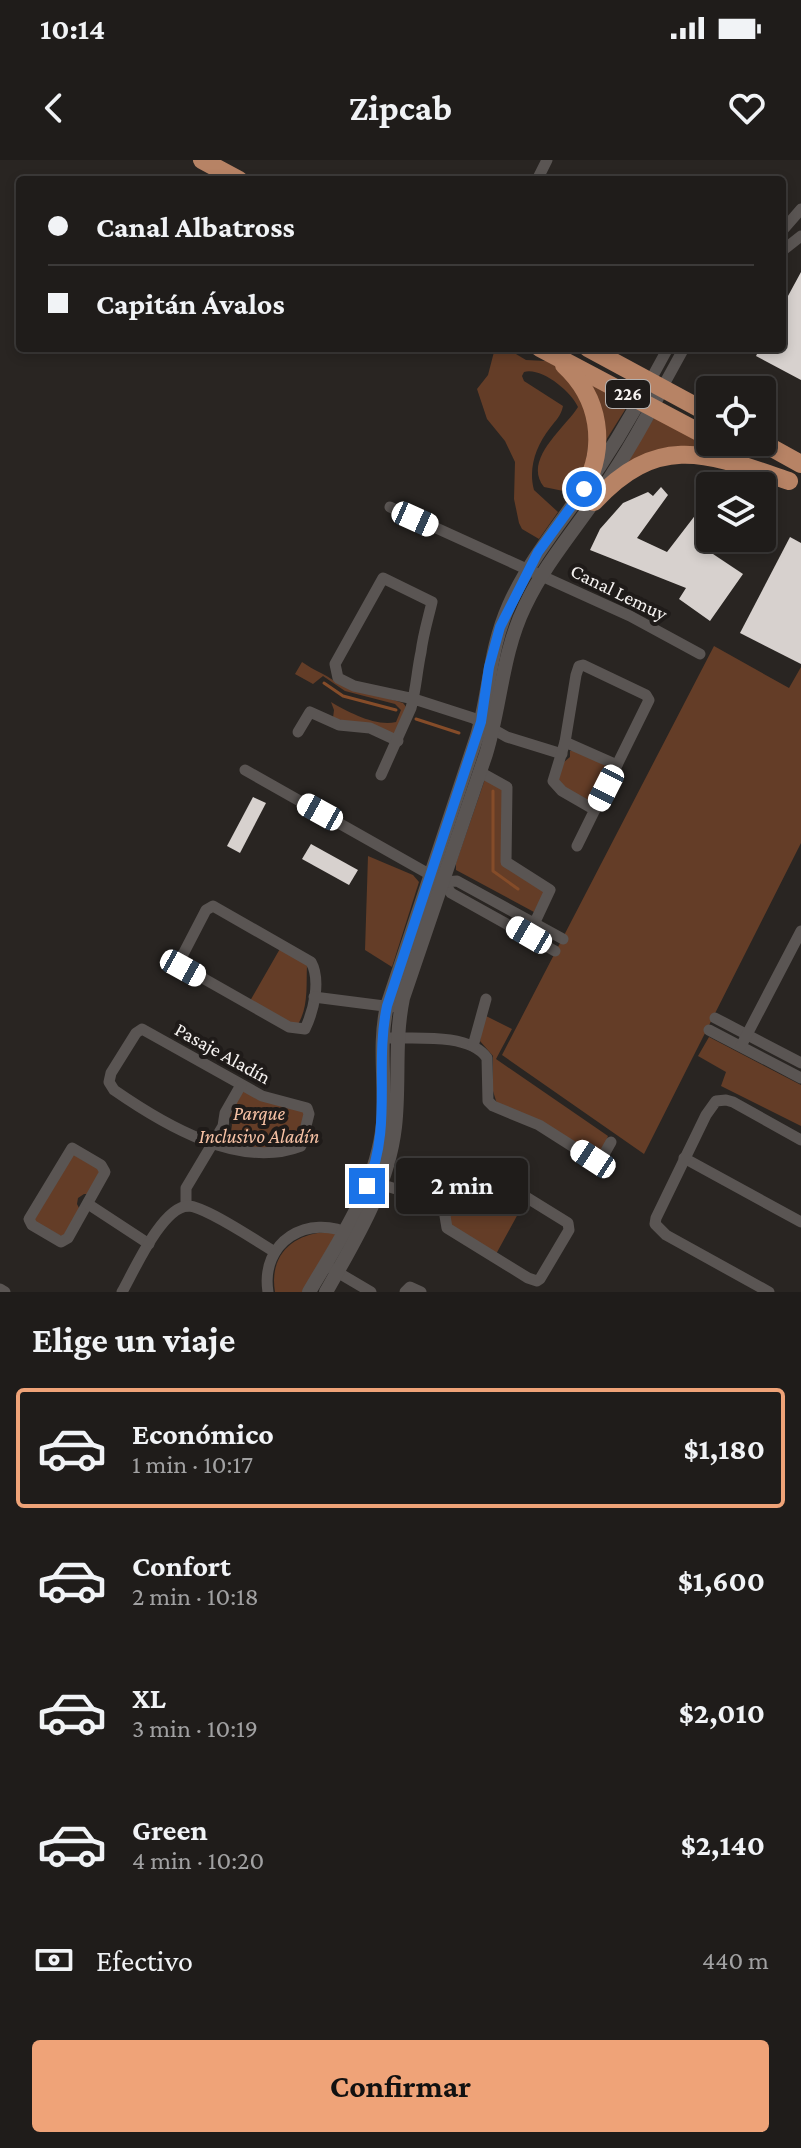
<!DOCTYPE html>
<html lang="es">
<meta charset="utf-8">
<style>
body{margin:0;font-family:"Crimson Pro",serif;background:#272523;color:#f1f3f6;height:100vh;display:flex;flex-direction:column;font-size:30px;white-space:nowrap}
*{box-sizing:border-box;margin:0}
p{font-size:26px;color:#a1a1a2}
.icon{flex:none;width:44px;height:44px;fill:none;stroke:currentColor;stroke-width:2;stroke-linecap:round;stroke-linejoin:round}
.map{position:relative;height:1132px;overflow:hidden}
.drawer{display:flex;flex-direction:column;background:#1f1c1a;flex:1}
.drawer>*{flex:none}
.banner{position:absolute;left:16px;top:16px;width:770px;height:176px;border-radius:8px;box-shadow:0 4px 12px #0003,0 0 0 2px #3c3a39;display:grid;align-content:center;height:176px;padding:0 32px;background:#1f1c1a}
.tools{position:absolute;left:696px;top:216px;display:grid;gap:16px}
.tools a{display:grid;place-items:center;width:80px;height:80px;border-radius:8px;background:#1f1c1a;box-shadow:0 4px 12px #0003,0 0 0 2px #3c3a39;font-size:40px}
.end{position:absolute;width:36px;height:36px;margin:-18px;border:10px solid #1a73e8;background:#fff;box-shadow:0 0 0 4px #fff}
.from{border-radius:50%}
.bubble{position:absolute;height:56px;border-radius:8px;background:#1f1c1a;box-shadow:0 4px 12px #0003,0 0 0 2px #3c3a39;font-size:26px;font-weight:700;line-height:56px;text-align:center}
.car{position:absolute;width:24px;height:48px;margin:-24px -12px;border-radius:10px;box-shadow:0 0 6px 2px #0007;background:linear-gradient(#fff 24%,#345 0 40%,#fff 0 76%,#345 0 86%,#fff 0)}
.banner b{display:flex;align-items:center;gap:28px;height:76px;font-size:30px}
.banner b+b{border-top:2px solid #3c3a39}
.banner i{width:20px;height:20px;background:#f1f3f6}
ul{padding:0;list-style:none}
li{display:flex;align-items:center;gap:24px;height:120px;margin:0 16px 12px;padding:0 16px;border:4px solid transparent;border-radius:8px}
li div{flex:1}
li b{display:block;font-size:30px}
li em{font-style:normal;font-weight:700}
li.selected{border-color:#efa378}
li>.icon{width:72px;height:72px;stroke-width:1.5}
h2{padding:0 32px;font-size:36px;line-height:96px}
.pay{display:flex;align-items:center;gap:20px;height:88px;padding:0 32px;font-size:30px}
.pay p{margin-inline-start:auto}
.cta{display:flex;gap:16px;margin-top:auto;padding:16px 32px}
.cta a{flex:1;height:92px;border-radius:8px;background:#efa378;color:#111;font-size:32px;font-weight:700;line-height:92px;text-align:center}
.status{display:flex;justify-content:space-between;align-items:center;height:56px;padding:0 40px;background:#1f1c1a;direction:ltr}
.status svg{height:22px;fill:currentColor}
header{display:flex;justify-content:space-between;align-items:center;height:104px;padding:0 32px;background:#1f1c1a;font-size:36px;font-weight:700}
.map>svg:first-child{display:block}
.green{fill:#643d27}
.lines{fill:none;stroke-linecap:round;stroke-linejoin:round}
.stream{stroke:#854c29;stroke-width:3}
.building{fill:#d7d1ce}
.minor{stroke:#5a5553;stroke-width:11}
.tertiary{stroke:#5a5553;stroke-width:14}
.primary{stroke:#b78365;stroke-width:18}
.route{stroke:#1a73e8;stroke-width:10}
.labels{text-anchor:middle;stroke-width:8;stroke-linejoin:round;paint-order:stroke}
.shield{fill:#1f1b19;stroke:#b6b2b0;stroke-width:2}
.shield-label{font-size:18px;font-weight:bold;fill:#f6f3f1}
.street-label{font-size:20px;fill:#f6f3f1;stroke:#1f1b19}
.park-label{font-size:20px;font-style:italic;fill:#f7c2a5;stroke:#1f1b19}
</style>
<div class="status"><b>10:14</b><svg viewBox="0 0 49 12"><path d="M0 12V9h3v3zM5 12V6h3v6zM10 12V3h3v9zM15 12V0h3v12zM26 1h20v11H26zM47 4h2v5h-2z"/></svg></div>
<header><svg class="icon" aria-label="back" viewBox="0 0 24 24"><path d="M15 5l-7 7 7 7"/></svg>Zipcab<svg class="icon" aria-label="heart" viewBox="0 0 24 24"><path d="M12 20l-8-8c-3-5 5-10 8-4 3-6 11-1 8 4z"/></svg></header>
<div class="map">
<svg width="801" height="1132" viewBox="0 0 801 1132">
<rect width="100%" height="100%" fill="#292522"/>
<g class="green">
<path d="M495,188H506L526,200L546,201L559,208L593,255L583,320L573,333L544,327C522,300 565,268 578,247C571,231 541,207 524,212L522,216L524,221L563,246C561,256 556,260 550,268C536,286 528,308 534,330L558,352L539,379L522,369L519,363L514,339L515,302L505,281L487,259L477,229L488,215Z"/>
<path d="M580,215L627,241L628,245L603,285Z"/>
<path d="M655,256L721,291L624,307Z"/>
<path d="M714,486L789,528L801,507V683L644,994L502,895Z"/>
<path d="M302,502C315,511 323,513 336,522L403,543L407,548L396,574L333,558L334,550L331,542C348,552 376,567 396,562L401,550L395,544L345,531L323,516L313,524L295,514Z"/>
<path d="M574,590L609,607L610,612L596,641L591,643L563,628L557,616L564,602L570,597V591Z"/>
<path d="M485,619L502,624V697L545,731L534,752L456,710V703Z"/>
<path d="M368,696L413,715L419,722L392,807L365,790Z"/>
<path d="M281,787L307,805C306,826 309,847 297,866L250,841Z"/>
<path d="M484,855L512,869L496,899L608,976L602,992L597,996L497,944L493,931V896L480,881Z"/>
<path d="M709,877L801,925V966L721,926L726,912L698,896Z"/>
<path d="M242,931L305,952L298,982L264,990L221,979L231,972L232,965L229,954Z"/>
<path d="M71,993L101,1010L89,1034H84L78,1038L77,1044L80,1050L63,1077L34,1062V1056Z"/>
<path d="M464,1020L487,1022L525,1041L495,1096L450,1064V1056L458,1048L457,1040Z"/>
<path d="M325,1072L336,1074L302,1132H275C269,1096 291,1075 325,1072Z"/>
</g>
<g class="lines">
<g class="stream">
<path d="M324,523L343,536L396,550"/>
<path d="M416,559L459,573"/>
<path d="M493,631V711L518,729"/>
</g>
</g>
<g class="building">
<path d="M801,112V220L756,196L760,188H782V147Z"/>
<path d="M661,327L668,335L637,378L667,392L710,336V378H724L713,394L743,414L710,461L679,439L686,428L590,390L600,369L623,343L648,332L653,336Z"/>
<path d="M790,377L801,383V504L740,473Z"/>
<path d="M253,637L266,643L240,693L227,686Z"/>
<path d="M311,684L358,710L349,725L302,699Z"/>
</g>
<g class="lines">
<g class="minor">
<path d="M537,20L547,0"/>
<path d="M782,71L801,49"/>
<path d="M782,91L801,76"/>
<path d="M650,221L668,188"/>
<path d="M662,228L684,188"/>
<path d="M390,347L630,456L700,494"/>
<path d="M298,572L310,552L339,565L370,568L398,581"/>
<path d="M565,582L617,605"/>
<path d="M245,610L443,722L451,733L555,791"/>
<path d="M480,612L507,627L506,702L550,730L535,762"/>
<path d="M381,615L411,548C416,530 417,510 421,492C423,475 428,459 432,442L383,418L335,504L338,518L354,526L414,539L473,558L507,577L562,594"/>
<path d="M577,686L649,540L646,535L583,505L579,506L576,515L565,582L553,621L562,631L595,650"/>
<path d="M443,722L457,721L563,779"/>
<path d="M213,746L311,802C321,820 314,850 305,869L289,867L178,804L206,750Z"/>
<path d="M314,837L392,847"/>
<path d="M715,858L801,903"/>
<path d="M142,869L262,936L307,948L309,954L301,986C239,1010 163,964 114,930L109,922L111,913L136,873Z"/>
<path d="M709,870L801,918"/>
<path d="M383,878C411,879 469,872 487,898L488,941L493,946L539,965L594,1000L602,998L611,982"/>
<path d="M473,886L486,839"/>
<path d="M741,886L801,771"/>
<path d="M72,988L101,1005L105,1012L68,1078L61,1082L32,1065L29,1059Z"/>
<path d="M684,998L801,1062"/>
<path d="M465,1014L513,1029L568,1063L569,1070L540,1119L537,1121L528,1118L447,1068L445,1056Z"/>
<path d="M373,1022L449,1045"/>
<path d="M88,1044L149,1084"/>
<path d="M186,1046V1028L223,966L225,953L241,925"/>
<path d="M332,1109L371,1132"/>
<path d="M0,1129L5,1132"/>
<path d="M122,1132C134,1111 162,1047 188,1046C205,1046 258,1082 275,1092"/>
<path d="M268,1132C260,1082 308,1052 352,1075"/>
<path d="M405,1132L410,1127L421,1132"/>
<path d="M769,1132L666,1075L655,1064L656,1058L706,955L716,941L726,940L733,942L801,980"/>
</g>
<g class="tertiary">
<path d="M309,1132C340,1079 377,1026 383,963C386,924 378,885 387,846L477,576C490,531 489,490 509,445C528,403 556,369 582,332C607,297 630,259 650,221"/>
<path d="M326,1132C355,1080 388,1028 395,967C400,924 394,881 403,838L486,594C501,545 502,493 525,446C543,408 568,378 592,344C618,308 642,267 662,228"/>
</g>
<g class="primary">
<path d="M202,0L239,20"/>
<path d="M540,188L710,278"/>
<path d="M588,188L710,254"/>
<path d="M564,205C600,238 607,286 584,329"/>
<path d="M761,282L801,304"/>
<path d="M594,342C659,271 710,294 789,321"/>
</g>
</g>
<g class="lines">
<path class="route" d="M367,1026C393,966 374,907 387,846L481,562L489,507L500,467L538,392L584,329"/>
</g>
<g class="labels">
<rect class="shield" x="606" y="220" width="44" height="28" rx="6"/>
<g class="shield-label">
<text x="628" y="240">226</text>
</g>
<g class="street-label">
<text transform="translate(619 432) rotate(26)" y="7">Canal Lemuy</text>
<text transform="translate(223 893) rotate(29)" y="7">Pasaje Aladín</text>
</g>
<g class="park-label">
<text x="259" y="960">Parque<tspan x="259" dy="23">Inclusivo Aladín</tspan></text>
</g>
</g>
</svg>
<div class="tools">
<a><svg class="icon" aria-label="locate" viewBox="0 0 24 24"><circle cx="12" cy="12" r="6"/><path d="M12 2v4M12 18v4M2 12h4M18 12h4"/></svg></a>
<a><svg class="icon" aria-label="layers" viewBox="0 0 24 24"><path d="M12 4l9 5-9 5-9-5zM3 14l9 5 9-5"/></svg></a>
</div>
<i class="end from" style="left:584px;top:329px"></i>
<i class="end" style="left:367px;top:1026px"></i>
<div class="bubble" style="left:396px;top:998px;width:132px">2 min</div>
<i class="car" style="left:415px;top:359px;rotate:114deg"></i>
<i class="car" style="left:606px;top:628px;rotate:207deg"></i>
<i class="car" style="left:320px;top:652px;rotate:299deg"></i>
<i class="car" style="left:529px;top:775px;rotate:300deg"></i>
<i class="car" style="left:183px;top:808px;rotate:119deg"></i>
<i class="car" style="left:593px;top:999px;rotate:303deg"></i>
<div class="banner">
<b><i class="from"></i>Canal Albatross</b>
<b><i></i>Capitán Ávalos</b>
</div>
</div>
<section class="drawer">
<h2>Elige un viaje</h2>
<ul>
<li class="selected"><svg class="icon" aria-label="car" viewBox="0 0 24 24"><path d="M5 17H2v-5l4-1 3-4h7l3 4 3 1v5h-3M9 17h6M6 11h13"/><circle cx="7" cy="17" r="2"/><circle cx="17" cy="17" r="2"/></svg><div><b>Económico</b><p>1 min · 10:17</p></div><em>$1,180</em></li>
<li><svg class="icon" aria-label="car" viewBox="0 0 24 24"><path d="M5 17H2v-5l4-1 3-4h7l3 4 3 1v5h-3M9 17h6M6 11h13"/><circle cx="7" cy="17" r="2"/><circle cx="17" cy="17" r="2"/></svg><div><b>Confort</b><p>2 min · 10:18</p></div><em>$1,600</em></li>
<li><svg class="icon" aria-label="car" viewBox="0 0 24 24"><path d="M5 17H2v-5l4-1 3-4h7l3 4 3 1v5h-3M9 17h6M6 11h13"/><circle cx="7" cy="17" r="2"/><circle cx="17" cy="17" r="2"/></svg><div><b>XL</b><p>3 min · 10:19</p></div><em>$2,010</em></li>
<li><svg class="icon" aria-label="car" viewBox="0 0 24 24"><path d="M5 17H2v-5l4-1 3-4h7l3 4 3 1v5h-3M9 17h6M6 11h13"/><circle cx="7" cy="17" r="2"/><circle cx="17" cy="17" r="2"/></svg><div><b>Green</b><p>4 min · 10:20</p></div><em>$2,140</em></li>
</ul>
<div class="pay"><svg class="icon" aria-label="cash" viewBox="0 0 24 24"><path d="M3 7h18v10H3z"/><circle cx="12" cy="12" r="2"/></svg>Efectivo<p>440 m</p></div>
<div class="cta"><a>Confirmar</a></div>
</section>
